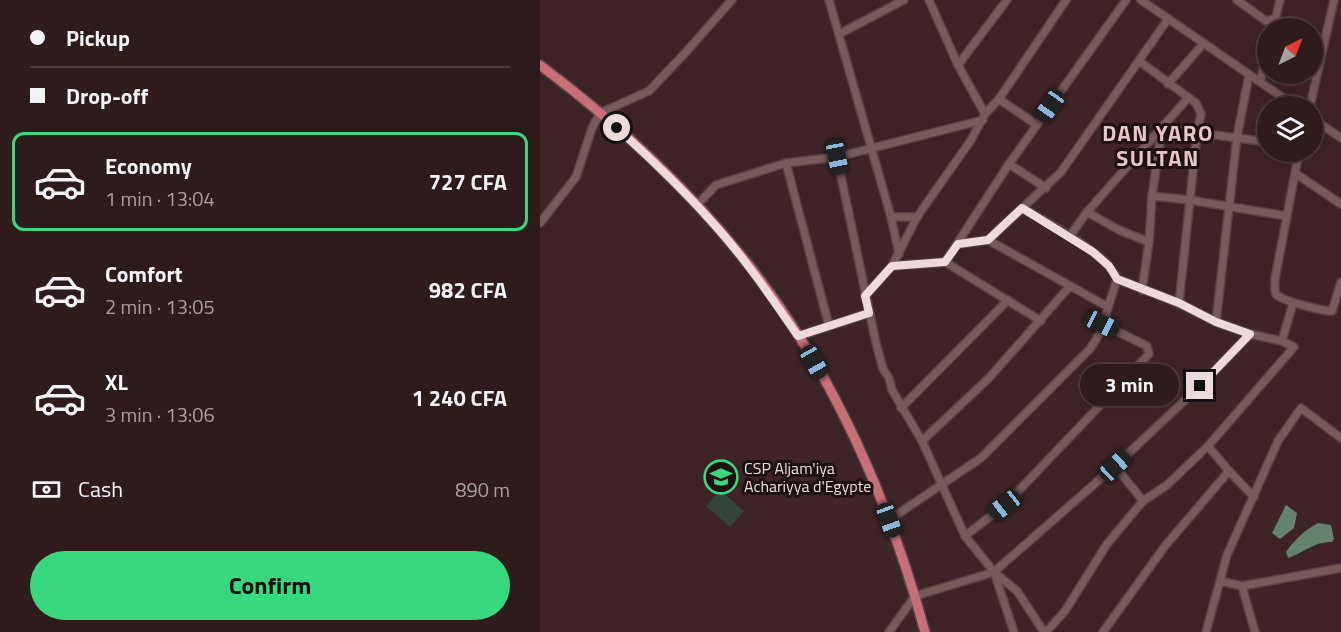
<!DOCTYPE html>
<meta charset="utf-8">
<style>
body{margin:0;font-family:"Titillium Web",sans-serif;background:#3a2829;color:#f1f3f6;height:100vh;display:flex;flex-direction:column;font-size:22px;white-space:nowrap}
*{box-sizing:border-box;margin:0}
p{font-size:20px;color:#a7a1a3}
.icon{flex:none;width:33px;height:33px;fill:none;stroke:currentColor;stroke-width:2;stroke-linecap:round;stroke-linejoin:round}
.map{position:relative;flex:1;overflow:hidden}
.panel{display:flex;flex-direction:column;background:#2e1b1c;width:540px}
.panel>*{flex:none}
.guide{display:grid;align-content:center;height:132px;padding:0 30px;background:#2e1b1c}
.needle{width:39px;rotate:42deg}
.controls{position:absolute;left:717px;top:18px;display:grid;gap:12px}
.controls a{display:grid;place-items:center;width:66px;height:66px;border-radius:50%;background:#2e1b1c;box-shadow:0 6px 24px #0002,0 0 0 2px #49393b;font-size:30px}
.end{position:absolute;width:27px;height:27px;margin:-14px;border:8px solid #eddbdc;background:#111;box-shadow:0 0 0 3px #111}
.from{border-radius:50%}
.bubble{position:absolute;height:42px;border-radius:21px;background:#2e1b1c;box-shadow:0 6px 24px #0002,0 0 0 2px #49393b;font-size:20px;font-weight:700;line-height:42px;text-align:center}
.car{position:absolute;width:18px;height:36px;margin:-18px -9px;border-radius:8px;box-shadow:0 0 4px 2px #0007;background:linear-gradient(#222 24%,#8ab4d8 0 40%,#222 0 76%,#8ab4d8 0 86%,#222 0)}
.guide b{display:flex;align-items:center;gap:21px;height:57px;font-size:22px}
.guide b+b{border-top:2px solid #49393b}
.guide i{width:15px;height:15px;background:#f1f3f6}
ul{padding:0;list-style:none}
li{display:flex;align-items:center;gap:18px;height:99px;margin:0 12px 9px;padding:0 18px;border:3px solid transparent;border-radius:12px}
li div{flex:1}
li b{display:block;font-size:22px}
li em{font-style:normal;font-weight:700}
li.on{border-color:#38d880}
li>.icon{width:54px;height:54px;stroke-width:1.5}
.pay{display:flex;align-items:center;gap:15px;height:66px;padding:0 30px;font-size:22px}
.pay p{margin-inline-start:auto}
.button{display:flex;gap:12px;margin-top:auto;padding:12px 30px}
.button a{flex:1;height:69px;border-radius:36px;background:#38d880;color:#111;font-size:24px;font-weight:700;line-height:69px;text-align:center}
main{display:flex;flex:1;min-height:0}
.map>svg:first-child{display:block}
.green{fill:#324538}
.water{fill:#64826d}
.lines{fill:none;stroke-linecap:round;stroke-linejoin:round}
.minor-casing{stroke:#584344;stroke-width:10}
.highway-casing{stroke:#584344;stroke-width:12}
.minor{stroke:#775a5c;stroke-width:7}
.highway{stroke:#c96d77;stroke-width:9}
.route{stroke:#eddbdc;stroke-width:8}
.labels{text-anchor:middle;stroke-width:6;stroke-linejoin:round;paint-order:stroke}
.poi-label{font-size:16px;fill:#eddbdc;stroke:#1d1112;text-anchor:start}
.district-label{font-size:22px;font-weight:bold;letter-spacing:1.5px;fill:#e8c6c8;stroke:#1d1112}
</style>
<main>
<section class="panel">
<div class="guide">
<b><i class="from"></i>Pickup</b>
<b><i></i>Drop-off</b>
</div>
<ul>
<li class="on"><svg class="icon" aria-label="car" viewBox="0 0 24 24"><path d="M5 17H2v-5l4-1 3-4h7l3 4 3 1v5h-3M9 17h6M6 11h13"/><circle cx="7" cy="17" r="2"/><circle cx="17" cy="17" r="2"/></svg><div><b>Economy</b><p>1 min · 13:04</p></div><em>727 CFA</em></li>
<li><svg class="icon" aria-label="car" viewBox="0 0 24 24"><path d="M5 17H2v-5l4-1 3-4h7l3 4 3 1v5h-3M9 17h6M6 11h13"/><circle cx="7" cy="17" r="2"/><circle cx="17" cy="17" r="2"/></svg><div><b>Comfort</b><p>2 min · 13:05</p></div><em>982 CFA</em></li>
<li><svg class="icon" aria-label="car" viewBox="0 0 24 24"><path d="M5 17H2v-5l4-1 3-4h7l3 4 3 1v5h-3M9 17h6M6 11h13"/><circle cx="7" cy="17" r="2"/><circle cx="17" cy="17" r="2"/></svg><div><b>XL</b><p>3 min · 13:06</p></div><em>1 240 CFA</em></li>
</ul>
<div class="pay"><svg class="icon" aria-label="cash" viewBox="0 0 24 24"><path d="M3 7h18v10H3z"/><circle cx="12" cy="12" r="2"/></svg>Cash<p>890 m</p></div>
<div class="button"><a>Confirm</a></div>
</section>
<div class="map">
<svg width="801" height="632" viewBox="0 0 801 632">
<rect width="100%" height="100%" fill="#3e2426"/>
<path class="green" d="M180,490L204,511L190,527L166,506Z"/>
<g class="water">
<path d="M746,505L757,513L754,528L740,539L732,533Z"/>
<path d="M778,523L791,525L794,539L792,542C773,542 767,551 748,558L746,552C755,539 765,530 778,523Z"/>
</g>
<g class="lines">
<defs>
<g id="minor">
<path d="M289,0L351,217L359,254"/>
<path d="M389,0L418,65L445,114"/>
<path d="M601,0L755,106"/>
<path d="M697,0L726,21L735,19"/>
<path d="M733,28L740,0"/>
<path d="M299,34L364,0"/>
<path d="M599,61L656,103L661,114L657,133L639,303"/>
<path d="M418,65L467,0"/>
<path d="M720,82L728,50"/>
<path d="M628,84L664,43"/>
<path d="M459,99L497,125"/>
<path d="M770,106L794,0"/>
<path d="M772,118L801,138"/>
<path d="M622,128L728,142"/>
<path d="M759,152L735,279C735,283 734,291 736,294C741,301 783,311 792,311L801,282"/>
<path d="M297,157L336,343L343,369L349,378L352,390L382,441L425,536L454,572L477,591L504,632"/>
<path d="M469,164L506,188"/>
<path d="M755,173L801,204"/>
<path d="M612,196L650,200L746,216"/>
<path d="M157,205L176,185L246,163"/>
<path d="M547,212L579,230L609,242"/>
<path d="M351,217H377"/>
<path d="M0,223L36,177L52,128L60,113L109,91L146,52L192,0"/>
<path d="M530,236L547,212L648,98"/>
<path d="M448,240L521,172L628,19"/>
<path d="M418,244L448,240L568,307"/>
<path d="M405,262L469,164L586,0"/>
<path d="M352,266L405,262L501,321"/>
<path d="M602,290L609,242L612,196L622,128"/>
<path d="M325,296L352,266L377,217L431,140L445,114L459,99L526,0"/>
<path d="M676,322L697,137L709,75"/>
<path d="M289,326L246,163L297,157L443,120"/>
<path d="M259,336L329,313"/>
<path d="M742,341L753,303"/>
<path d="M361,408L468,300"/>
<path d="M382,441L449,378L530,286"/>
<path d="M668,446L689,471L714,497"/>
<path d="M575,466L603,501"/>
<path d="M349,520L441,458L550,349L560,333L577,279C569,254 505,222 482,208"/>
<path d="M425,536L465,505L609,354L607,346L562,324"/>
<path d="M455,575L474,632"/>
<path d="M680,581L702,586L801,568"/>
<path d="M702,586L715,632"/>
<path d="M349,632L375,596L454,572L575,466L660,386L710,334"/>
<path d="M506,632L525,611L567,544L603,501L627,485L668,446L754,347L742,341L710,334L676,322L639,303L577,279"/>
<path d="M563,632L625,546L689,471"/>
<path d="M666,632L687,555L738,441L761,408L801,438"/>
</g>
<path id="highway" d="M0,65C100,140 192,230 259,336C316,427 357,529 385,632"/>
</defs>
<use href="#minor" class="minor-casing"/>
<use href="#highway" class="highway-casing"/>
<use href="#minor" class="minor"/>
<use href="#highway" class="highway"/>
</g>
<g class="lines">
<path class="route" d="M77,128C110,158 142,188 172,222C204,257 231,297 258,336L329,313L325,296L352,266L405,262L418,244L448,240L482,208L553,252L569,266L577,279L639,303L676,322L710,334L660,386"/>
</g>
<defs>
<symbol id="school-ring" viewBox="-11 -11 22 22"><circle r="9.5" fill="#1d1112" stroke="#38d880" stroke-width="1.5"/><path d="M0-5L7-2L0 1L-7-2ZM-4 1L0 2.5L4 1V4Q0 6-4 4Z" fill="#38d880"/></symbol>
</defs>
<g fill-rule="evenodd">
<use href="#school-ring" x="162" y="458" width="38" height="38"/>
</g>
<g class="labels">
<g class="poi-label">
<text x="204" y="474">CSP Aljam'iya<tspan x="204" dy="18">Achariyya d'Egypte</tspan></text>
</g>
<g class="district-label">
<text x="618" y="141">DAN YARO<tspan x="618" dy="25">SULTAN</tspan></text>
</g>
</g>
</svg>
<div class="controls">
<a><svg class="needle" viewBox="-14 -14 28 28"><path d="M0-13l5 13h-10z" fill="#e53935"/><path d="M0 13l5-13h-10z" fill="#a7a1a3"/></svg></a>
<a><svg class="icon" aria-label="layers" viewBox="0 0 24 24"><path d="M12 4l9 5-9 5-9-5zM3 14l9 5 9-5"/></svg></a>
</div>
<i class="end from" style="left:77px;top:128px"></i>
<i class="end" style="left:660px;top:386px"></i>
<div class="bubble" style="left:540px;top:364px;width:99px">3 min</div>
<i class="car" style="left:510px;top:106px;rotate:215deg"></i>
<i class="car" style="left:297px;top:157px;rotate:169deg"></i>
<i class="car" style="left:562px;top:324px;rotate:116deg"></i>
<i class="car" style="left:274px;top:362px;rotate:151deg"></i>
<i class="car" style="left:575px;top:466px;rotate:47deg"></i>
<i class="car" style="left:465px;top:505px;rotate:232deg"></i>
<i class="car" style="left:349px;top:520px;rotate:160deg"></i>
</div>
</main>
